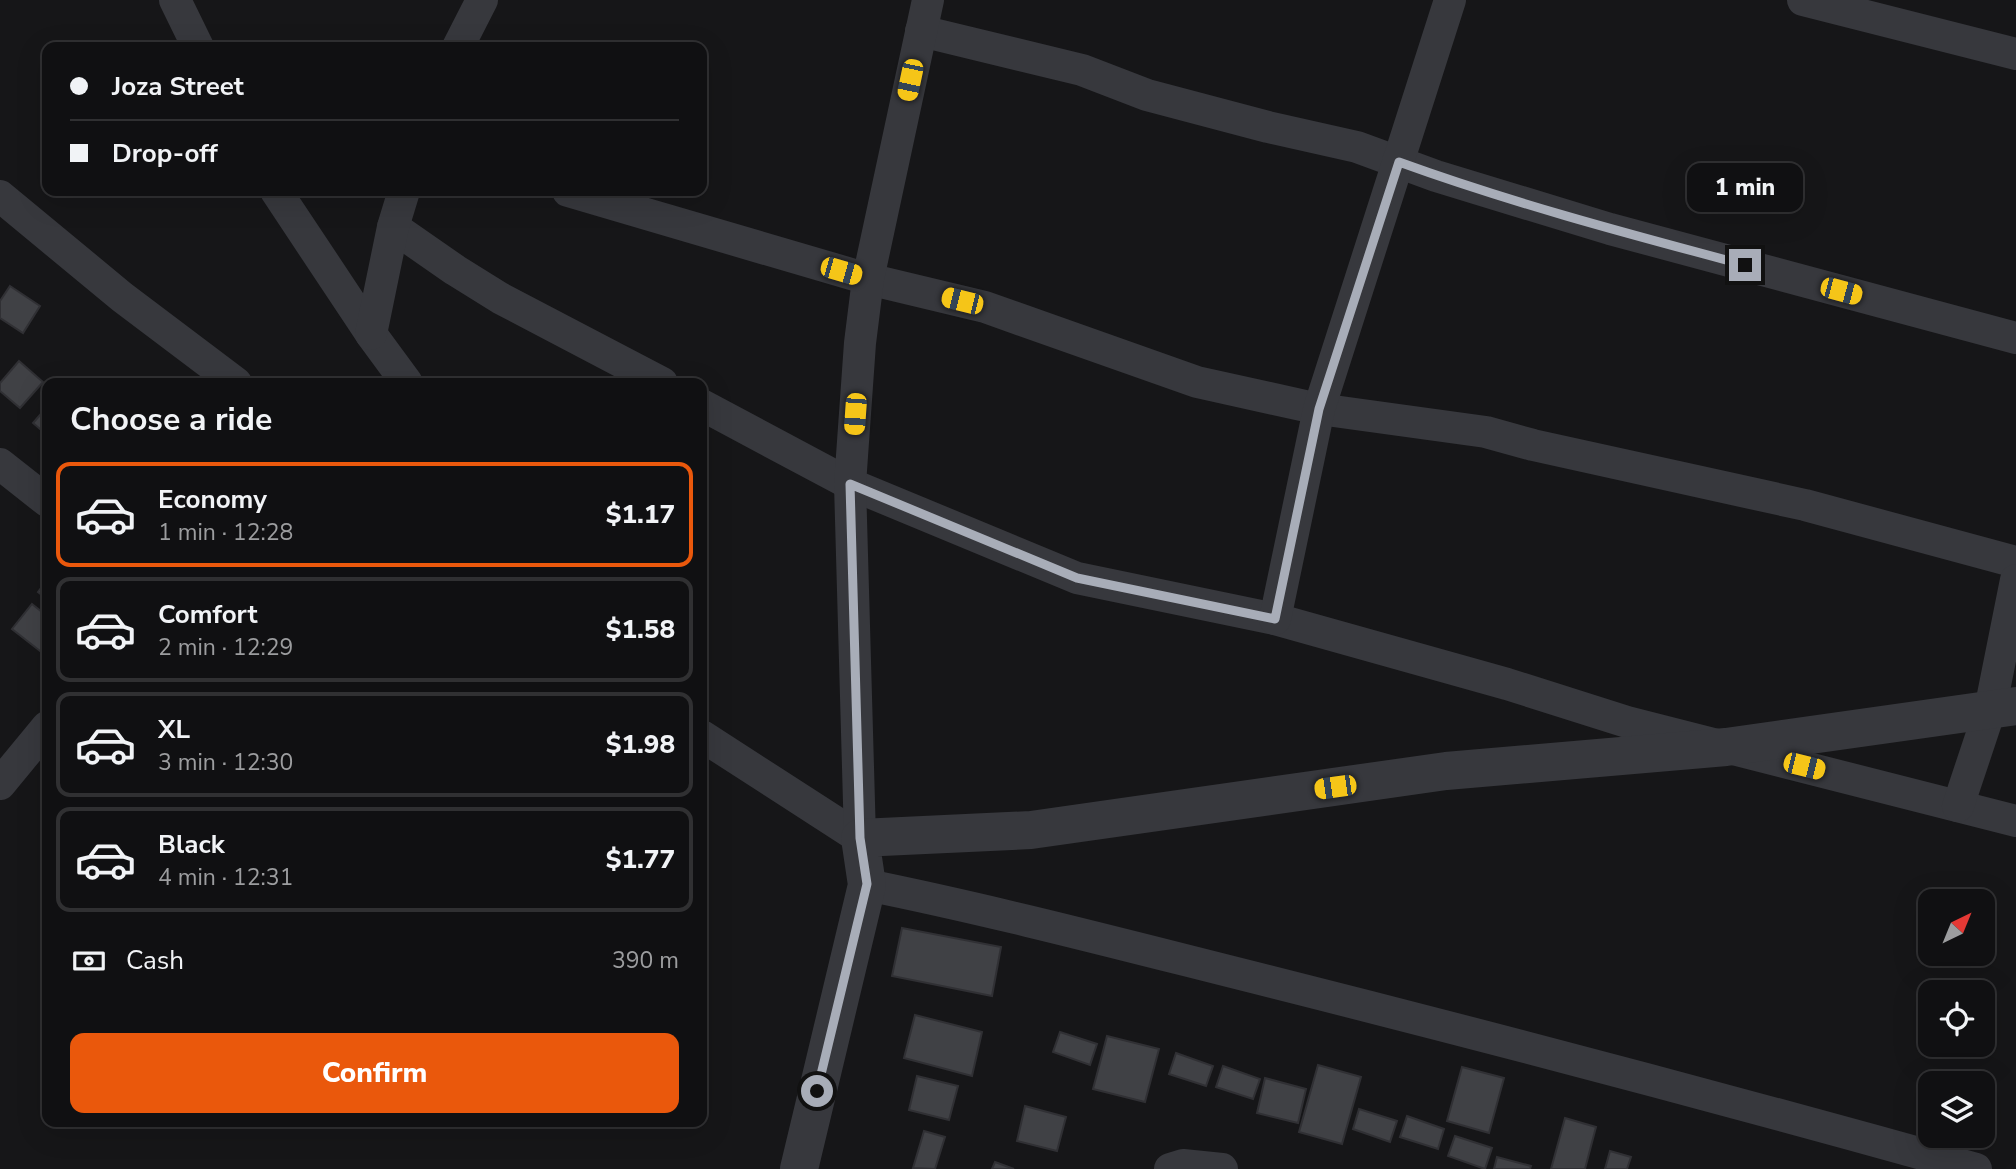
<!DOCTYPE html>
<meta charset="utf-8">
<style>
body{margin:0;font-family:"Nunito Sans",sans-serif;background:#1e1e20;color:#f1f3f6;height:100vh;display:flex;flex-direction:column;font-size:26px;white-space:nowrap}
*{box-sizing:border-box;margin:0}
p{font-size:23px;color:#9c9d9f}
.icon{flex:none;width:38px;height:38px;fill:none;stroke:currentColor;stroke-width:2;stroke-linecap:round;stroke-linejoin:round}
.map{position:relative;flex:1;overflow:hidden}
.side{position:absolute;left:42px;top:378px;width:665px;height:749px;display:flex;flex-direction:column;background:#101012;border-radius:14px;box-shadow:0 7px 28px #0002,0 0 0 2px #303032}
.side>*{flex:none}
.guide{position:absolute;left:42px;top:42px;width:665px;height:154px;border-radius:14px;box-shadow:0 7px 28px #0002,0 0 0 2px #303032;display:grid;align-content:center;height:154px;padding:0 28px;background:#101012}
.needle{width:46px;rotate:43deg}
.controls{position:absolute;left:1918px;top:889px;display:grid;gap:14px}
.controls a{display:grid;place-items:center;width:77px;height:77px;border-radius:14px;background:#101012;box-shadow:0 7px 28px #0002,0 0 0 2px #303032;font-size:35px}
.end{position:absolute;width:32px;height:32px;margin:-16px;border:9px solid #a8adb8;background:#111;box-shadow:0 0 0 4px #111}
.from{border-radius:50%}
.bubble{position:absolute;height:49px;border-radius:14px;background:#101012;box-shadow:0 7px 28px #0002,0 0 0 2px #303032;font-size:23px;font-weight:800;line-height:49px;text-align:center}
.car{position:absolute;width:21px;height:42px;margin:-21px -10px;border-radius:9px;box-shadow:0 0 5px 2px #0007;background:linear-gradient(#f5c518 24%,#345 0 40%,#f5c518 0 76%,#345 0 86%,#f5c518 0)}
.guide b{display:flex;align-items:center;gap:24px;height:66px;font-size:26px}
.guide b+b{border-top:2px solid #303032}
.guide i{width:18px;height:18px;background:#f1f3f6}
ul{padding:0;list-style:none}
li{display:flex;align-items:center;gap:21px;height:105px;margin:0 14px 10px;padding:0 14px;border:4px solid #303032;border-radius:14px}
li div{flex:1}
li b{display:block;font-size:26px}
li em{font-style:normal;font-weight:800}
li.active{border-color:#ea580c}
li>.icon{width:63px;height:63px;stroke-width:1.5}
h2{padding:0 28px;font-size:32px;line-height:84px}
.pay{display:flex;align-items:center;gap:18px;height:77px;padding:0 28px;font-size:26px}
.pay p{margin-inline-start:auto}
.button{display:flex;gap:14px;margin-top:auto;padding:14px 28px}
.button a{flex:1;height:80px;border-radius:14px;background:#ea580c;color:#fff;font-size:28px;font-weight:800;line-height:80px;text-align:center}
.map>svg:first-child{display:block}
.building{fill:#404145;stroke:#303034;stroke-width:2}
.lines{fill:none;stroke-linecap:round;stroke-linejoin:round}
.minor{stroke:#37383d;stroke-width:32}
.tertiary{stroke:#37383d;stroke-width:38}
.route{stroke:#a8adb8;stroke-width:9}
</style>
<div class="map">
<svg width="2016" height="1169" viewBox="0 0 2016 1169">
<rect width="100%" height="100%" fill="#161618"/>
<g class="building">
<path d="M10,286L40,306L23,333L0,318V301Z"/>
<path d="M19,361L43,382L20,408L0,391V383Z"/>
<path d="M47,407V435L33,423Z"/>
<path d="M47,580V599L38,592Z"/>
<path d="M32,604L47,616V643L40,651L12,629Z"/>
<path d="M902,928L1001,947L992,996L892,976Z"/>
<path d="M915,1015L982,1032L972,1076L904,1058Z"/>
<path d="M1060,1032L1097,1044L1090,1065L1053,1052Z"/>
<path d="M1107,1036L1159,1049L1145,1102L1093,1089Z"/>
<path d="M1176,1053L1213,1066L1206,1086L1169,1074Z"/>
<path d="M1318,1065L1361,1077L1342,1144L1299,1132Z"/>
<path d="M1223,1066L1260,1079L1253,1099L1216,1087Z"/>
<path d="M1462,1067L1504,1078L1489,1133L1447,1121Z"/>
<path d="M917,1076L958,1086L949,1120L909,1110Z"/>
<path d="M1265,1078L1306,1089L1298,1123L1257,1113Z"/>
<path d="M1025,1106L1066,1117L1057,1151L1017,1141Z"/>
<path d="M1359,1109L1397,1121L1390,1142L1353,1129Z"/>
<path d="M1407,1116L1444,1129L1438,1149L1400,1137Z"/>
<path d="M1565,1118L1596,1127L1585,1169H1551Z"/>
<path d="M924,1131L945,1137L935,1169L913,1168Z"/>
<path d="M1455,1136L1492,1148L1485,1169L1448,1156Z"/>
<path d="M1610,1151L1631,1157L1627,1169H1605Z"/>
<path d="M1497,1157L1531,1166L1530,1169H1494Z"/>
<path d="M995,1162L1014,1169H992Z"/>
</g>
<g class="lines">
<g class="minor">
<path d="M175,0L198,47"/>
<path d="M1803,0L2016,54"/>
<path d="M921,31L1082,70L1147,95L1268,127L1357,147L1436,176L1610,229L2016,338"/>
<path d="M458,47L482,0"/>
<path d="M276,191L371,334L407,383"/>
<path d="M568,191L868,279L985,307L1197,382L1319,409L1486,432L1533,445L1805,505L2016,562"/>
<path d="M0,196L122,297L236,383"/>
<path d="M393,227L455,270L500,298L662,383"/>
<path d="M371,334L393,227L404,191"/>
<path d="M702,405L850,484L1077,578L1275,619L1507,684L1627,722L2016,821"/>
<path d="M0,464L47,501"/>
<path d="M1275,619L1319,409L1450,0"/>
<path d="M702,736L860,838"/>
<path d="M0,784L47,727"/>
<path d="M1958,806L1990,710L2016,580"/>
<path d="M860,838L850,484L860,343L868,279L928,0"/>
<path d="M867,885C1000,912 1132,947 1264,980C1502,1040 1740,1103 1976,1169"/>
<path d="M1170,1169L1183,1165L1222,1169"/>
</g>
<path class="tertiary" d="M799,1169L867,885L860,838L1031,830L1446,771L1726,747L2016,706"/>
</g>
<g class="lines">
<path class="route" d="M817,1091L867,884L860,838L850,484L1077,578L1275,619L1319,409L1399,162C1512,203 1629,234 1745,265"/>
</g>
</svg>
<div class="controls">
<a><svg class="needle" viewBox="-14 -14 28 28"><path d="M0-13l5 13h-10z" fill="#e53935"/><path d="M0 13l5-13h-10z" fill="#9c9d9f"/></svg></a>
<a><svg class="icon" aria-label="locate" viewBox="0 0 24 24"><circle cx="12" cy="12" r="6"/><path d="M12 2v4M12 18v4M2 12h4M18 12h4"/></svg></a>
<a><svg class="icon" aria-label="layers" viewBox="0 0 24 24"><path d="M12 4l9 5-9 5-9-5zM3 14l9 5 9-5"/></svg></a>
</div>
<i class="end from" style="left:817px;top:1091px"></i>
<i class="end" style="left:1745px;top:265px"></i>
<div class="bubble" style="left:1687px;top:163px;width:116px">1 min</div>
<i class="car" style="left:910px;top:80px;rotate:192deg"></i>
<i class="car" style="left:841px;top:271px;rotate:106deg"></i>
<i class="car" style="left:1841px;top:291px;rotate:105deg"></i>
<i class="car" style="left:962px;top:301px;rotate:284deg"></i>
<i class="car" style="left:855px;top:414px;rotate:184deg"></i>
<i class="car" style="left:1804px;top:766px;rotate:104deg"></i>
<i class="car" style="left:1335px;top:787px;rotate:262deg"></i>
<div class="guide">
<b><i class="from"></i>Joza Street</b>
<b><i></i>Drop-off</b>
</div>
<section class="side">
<h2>Choose a ride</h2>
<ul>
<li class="active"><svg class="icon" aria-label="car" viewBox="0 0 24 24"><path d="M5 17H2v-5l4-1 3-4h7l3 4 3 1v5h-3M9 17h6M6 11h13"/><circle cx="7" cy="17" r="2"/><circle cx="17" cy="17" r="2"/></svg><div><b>Economy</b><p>1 min · 12:28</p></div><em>$1.17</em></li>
<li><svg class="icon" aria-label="car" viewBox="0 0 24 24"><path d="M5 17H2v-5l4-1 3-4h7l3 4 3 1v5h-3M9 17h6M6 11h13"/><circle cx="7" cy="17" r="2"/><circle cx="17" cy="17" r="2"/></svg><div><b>Comfort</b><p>2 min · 12:29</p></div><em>$1.58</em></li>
<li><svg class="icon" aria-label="car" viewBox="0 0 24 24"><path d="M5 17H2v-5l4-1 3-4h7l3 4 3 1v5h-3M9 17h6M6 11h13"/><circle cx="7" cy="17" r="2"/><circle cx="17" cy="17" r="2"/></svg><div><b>XL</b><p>3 min · 12:30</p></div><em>$1.98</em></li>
<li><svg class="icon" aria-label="car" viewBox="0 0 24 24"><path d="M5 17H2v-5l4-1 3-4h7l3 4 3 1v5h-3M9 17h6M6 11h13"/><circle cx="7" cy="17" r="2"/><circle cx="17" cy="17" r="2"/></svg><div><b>Black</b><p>4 min · 12:31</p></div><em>$1.77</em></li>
</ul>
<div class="pay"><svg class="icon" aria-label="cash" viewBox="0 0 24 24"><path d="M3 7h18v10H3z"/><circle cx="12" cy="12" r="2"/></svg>Cash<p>390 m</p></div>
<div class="button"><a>Confirm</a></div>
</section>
</div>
